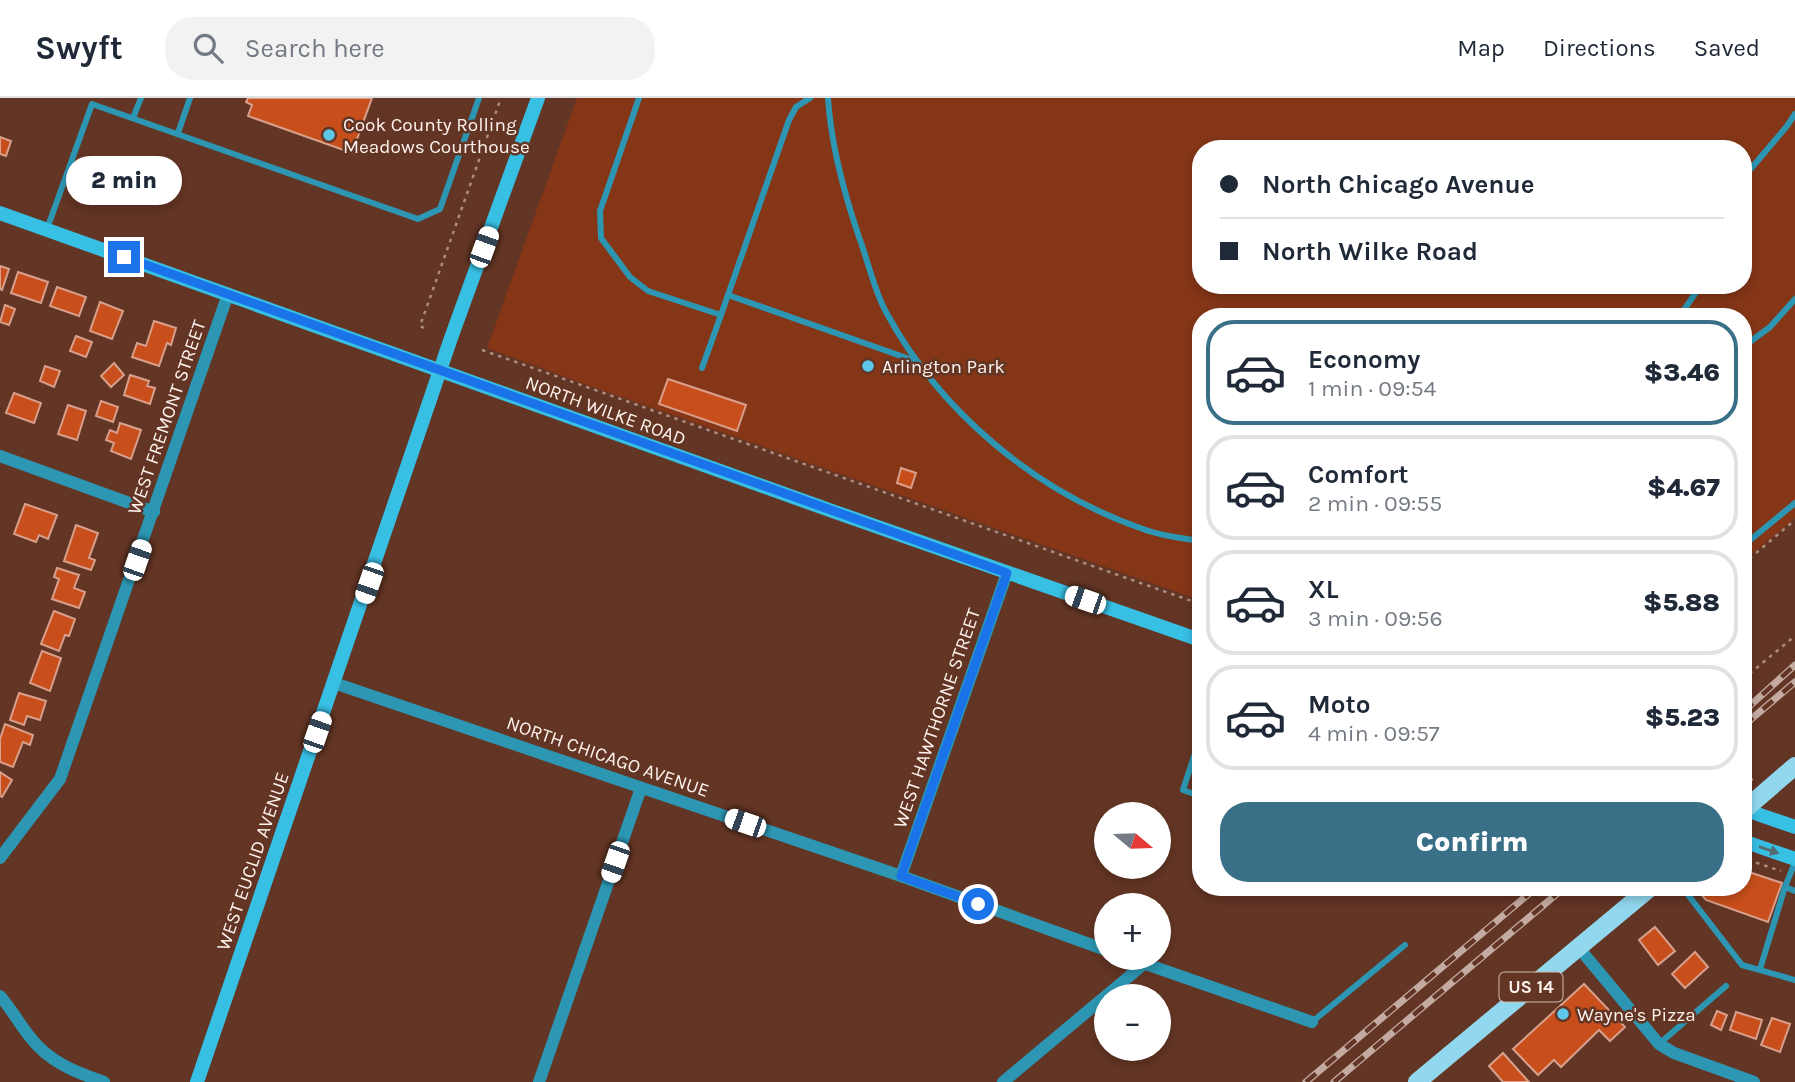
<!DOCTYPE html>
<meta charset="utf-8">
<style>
body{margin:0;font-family:Karla,sans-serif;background:#f2f2f3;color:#1f2937;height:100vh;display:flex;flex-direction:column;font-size:26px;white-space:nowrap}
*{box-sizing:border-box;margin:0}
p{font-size:23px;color:#747a83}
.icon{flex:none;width:38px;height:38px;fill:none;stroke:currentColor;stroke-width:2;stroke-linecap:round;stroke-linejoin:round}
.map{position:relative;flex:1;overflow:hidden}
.panel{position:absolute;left:1192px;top:210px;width:560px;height:588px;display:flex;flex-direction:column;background:#fff;border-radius:28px;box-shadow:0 4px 10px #0003}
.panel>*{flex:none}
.top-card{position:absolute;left:1192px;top:42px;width:560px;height:154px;border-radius:28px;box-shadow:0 4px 10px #0003;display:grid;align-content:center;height:154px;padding:0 28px;background:#fff}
.needle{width:46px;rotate:109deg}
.fabs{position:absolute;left:1094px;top:704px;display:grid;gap:14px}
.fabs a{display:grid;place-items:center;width:77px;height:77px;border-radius:50%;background:#fff;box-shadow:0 4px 10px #0003;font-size:35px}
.end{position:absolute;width:32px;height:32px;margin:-16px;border:9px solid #1a73e8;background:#fff;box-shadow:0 0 0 4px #fff}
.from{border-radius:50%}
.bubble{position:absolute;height:49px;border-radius:24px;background:#fff;box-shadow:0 4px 10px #0003;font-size:23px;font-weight:800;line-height:49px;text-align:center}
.car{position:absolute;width:21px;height:42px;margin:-21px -10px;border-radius:9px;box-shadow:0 0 5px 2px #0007;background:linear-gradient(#fff 24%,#345 0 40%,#fff 0 76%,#345 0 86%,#fff 0)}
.top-card b{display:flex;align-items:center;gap:24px;height:66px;font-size:26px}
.top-card b+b{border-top:2px solid #e0e1e3}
.top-card i{width:18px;height:18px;background:#1f2937}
ul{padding:12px 0 0;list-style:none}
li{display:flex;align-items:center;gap:21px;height:105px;margin:0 14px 10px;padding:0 14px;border:4px solid #e0e1e3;border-radius:28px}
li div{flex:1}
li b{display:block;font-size:26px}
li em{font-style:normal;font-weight:800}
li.selected{border-color:#3a7087}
li>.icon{width:63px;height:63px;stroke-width:1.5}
.cta{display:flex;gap:14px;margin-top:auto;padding:14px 28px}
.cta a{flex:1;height:80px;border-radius:28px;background:#3a7087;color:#fff;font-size:28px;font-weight:800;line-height:80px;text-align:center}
header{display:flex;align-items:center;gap:42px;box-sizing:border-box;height:98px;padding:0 35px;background:#fff;border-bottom:2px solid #e0e1e3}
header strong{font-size:33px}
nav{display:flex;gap:38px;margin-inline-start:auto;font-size:24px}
.search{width:490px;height:63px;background:#f2f2f3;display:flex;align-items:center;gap:18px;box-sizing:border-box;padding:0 24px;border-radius:28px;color:#747a83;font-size:26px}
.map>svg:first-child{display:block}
.green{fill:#843617;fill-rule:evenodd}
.building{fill:#c84f1b;stroke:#d8a08c;stroke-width:2}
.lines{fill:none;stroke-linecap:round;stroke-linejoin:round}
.path{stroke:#aa8c80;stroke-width:2.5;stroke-dasharray:3.5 5;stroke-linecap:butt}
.lane{stroke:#2c96b3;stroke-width:6}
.street{stroke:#2c96b3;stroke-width:12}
.secondary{stroke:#38bfe4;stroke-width:14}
.primary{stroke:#91d7ee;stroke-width:18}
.rail-casing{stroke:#c4aba2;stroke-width:7}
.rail{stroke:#633524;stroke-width:4.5;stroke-dasharray:13;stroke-linecap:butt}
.oneway{fill:#526c71}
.route{stroke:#1a73e8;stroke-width:9}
.poi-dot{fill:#5cc7e8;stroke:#633524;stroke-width:2.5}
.labels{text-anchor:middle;stroke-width:5;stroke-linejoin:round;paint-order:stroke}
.shield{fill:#633524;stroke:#d0b9b1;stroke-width:2}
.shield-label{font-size:18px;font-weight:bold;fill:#fef2ed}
.poi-label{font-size:19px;fill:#fef2ed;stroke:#633524;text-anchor:start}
.street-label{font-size:19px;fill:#fef2ed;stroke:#633524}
</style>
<header>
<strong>Swyft</strong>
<div class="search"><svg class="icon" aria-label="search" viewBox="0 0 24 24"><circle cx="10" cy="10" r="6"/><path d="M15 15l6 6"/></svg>Search here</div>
<nav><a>Map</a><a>Directions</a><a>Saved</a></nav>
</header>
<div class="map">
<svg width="1795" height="984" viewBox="0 0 1795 984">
<rect width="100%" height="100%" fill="#633524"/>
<path class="green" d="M577,0H1795V420L1743,464V219H1200V502L584,286L487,250ZM1200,51H1743V187H1200Z"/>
<g class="building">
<path d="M248,0H372L352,55L248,18L252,7L246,4Z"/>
<path d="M0,39L11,43L6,58L0,56Z"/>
<path d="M0,168L9,171L2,192L0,191Z"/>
<path d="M18,174L48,184L41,205L11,195Z"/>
<path d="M57,189L86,199L79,218L50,208Z"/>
<path d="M100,204L123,213L112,241L90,233Z"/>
<path d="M5,207L15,211L9,227L0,224Z"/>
<path d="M154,223L176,230L171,247L167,245L159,268L132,259L137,245L146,248Z"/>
<path d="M76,238L92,244L86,259L70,253Z"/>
<path d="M114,265L124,277L111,289L101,278Z"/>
<path d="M45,268L60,273L54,289L40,283Z"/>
<path d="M130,277L149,283L147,288L155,290L150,306L124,297Z"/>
<path d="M668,281L746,307L737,333L659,306Z"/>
<path d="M14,295L41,305L34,325L6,315Z"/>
<path d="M101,303L118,309L113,324L96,318Z"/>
<path d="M68,307L86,313L77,342L58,336Z"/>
<path d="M120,325L141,332L131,361L111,353L114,345L106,342L110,332L117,335Z"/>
<path d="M901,370L916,375L911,390L897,385Z"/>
<path d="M25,406L57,417L48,441L39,437L36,444L14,436Z"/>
<path d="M76,427L98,435L89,460L95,462L91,472L64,463Z"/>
<path d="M57,470L79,477L74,490L85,494L79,510L52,501L59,481L54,479Z"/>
<path d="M54,513L75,521L69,538L65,537L59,553L41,546Z"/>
<path d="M42,553L61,560L50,593L30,585Z"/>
<path d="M19,595L46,603L40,622L27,618L24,627L10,622Z"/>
<path d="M5,626L33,637L30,647L23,644L13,669L0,664V641Z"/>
<path d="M0,674L12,682L2,699L0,698Z"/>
<path d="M1743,772L1782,785L1768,824L1706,802L1701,796L1708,789H1743Z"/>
<path d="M1655,829L1675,853L1658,867L1639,842Z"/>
<path d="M1695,854L1708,869L1685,890L1672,876Z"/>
<path d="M1584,886L1625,929L1610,943L1599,932L1561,969L1554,962L1538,977L1513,951Z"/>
<path d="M1717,913L1727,917L1721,932L1711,927Z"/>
<path d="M1736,914L1762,922L1756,941L1730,932Z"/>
<path d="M1772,920L1790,926L1780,954L1761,947Z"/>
<path d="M1503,955L1529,984H1503L1489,968Z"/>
</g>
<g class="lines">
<g class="path">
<path d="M424,230L420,228L501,0"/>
<path d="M482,252L1200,506"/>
<path d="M1743,466L1795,422"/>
<path d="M1743,581L1795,538"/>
<path d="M1743,678L1753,682"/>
<path d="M1748,762L1781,773"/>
</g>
<g class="lane">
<path d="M639,0L600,113L601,140L630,179L648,193L721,217L702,270"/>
<path d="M828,0C831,47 844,95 859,139C868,163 874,192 886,214C940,314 1036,394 1143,431C1161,438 1182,440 1200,443"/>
<path d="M133,20L141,0"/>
<path d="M178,35L190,0"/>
<path d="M1743,80L1787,28L1795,16"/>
<path d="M47,131L92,6L418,121L440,111L479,0"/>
<path d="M728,197L918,264"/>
<path d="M721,217L789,22L796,9L810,0"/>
<path d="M1679,219L1701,187"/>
<path d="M1743,249L1770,229L1795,201"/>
<path d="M1743,448L1795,405"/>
<path d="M1200,640L1183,692L1200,698"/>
<path d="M1682,789L1742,867L1795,882"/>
<path d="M1785,789L1795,764"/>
<path d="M1760,871L1785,789L1795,793"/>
<path d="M1312,924L1405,847"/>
<path d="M1659,946L1726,888"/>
</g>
<g class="street">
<path d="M0,358L154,414"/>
<path d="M334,585L901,778L1106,852"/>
<path d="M0,760L60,681L228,196"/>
<path d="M901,778L1007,475"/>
<path d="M1579,850L1659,946L1674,955L1754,984"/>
<path d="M1126,859L1312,924"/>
<path d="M0,898C11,911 19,925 30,939C49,964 75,974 104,984"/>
<path d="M539,984L641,690"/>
<path d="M1003,984L1144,866"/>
</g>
<g class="secondary">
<path d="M0,115L835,414L1200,542"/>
<path d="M1743,711L1795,729"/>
<path d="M1743,743L1795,761"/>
<path d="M197,984L451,240L538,0"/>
</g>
<g class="primary">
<path d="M1743,713L1795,668"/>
<path d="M1417,984L1651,789"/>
</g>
<defs>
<g id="rail">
<path d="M1743,614L1795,567"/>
<path d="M1743,628L1795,584"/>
<path d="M1306,984L1537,789"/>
<path d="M1334,984L1565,789"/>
</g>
</defs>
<use href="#rail" class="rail-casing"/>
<use href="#rail" class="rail"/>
</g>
<defs><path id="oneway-solid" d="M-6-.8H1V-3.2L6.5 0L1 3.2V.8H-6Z" transform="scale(1.75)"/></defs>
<use class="oneway" href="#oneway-solid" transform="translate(1769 752) rotate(19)"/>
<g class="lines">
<path class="route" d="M124,159L1007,475L901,778L978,806"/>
</g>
<g class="poi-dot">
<circle cx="329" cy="37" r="7"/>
<circle cx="868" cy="268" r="7"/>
<circle cx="1563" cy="916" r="7"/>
</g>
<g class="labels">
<rect class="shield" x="1499.5" y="874.5" width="63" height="29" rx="5"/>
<g class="shield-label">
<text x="1531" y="895">US 14</text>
</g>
<g class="poi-label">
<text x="343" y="33">Cook County Rolling<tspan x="343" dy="22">Meadows Courthouse</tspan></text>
<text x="882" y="275">Arlington Park</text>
<text x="1577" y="923">Wayne's Pizza</text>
</g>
<g class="street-label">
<text transform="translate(606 312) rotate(20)" y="7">NORTH WILKE ROAD</text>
<text transform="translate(166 319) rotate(-71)" y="7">WEST FREMONT STREET</text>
<text transform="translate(936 620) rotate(-71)" y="7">WEST HAWTHORNE STREET</text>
<text transform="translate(608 658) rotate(19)" y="7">NORTH CHICAGO AVENUE</text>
<text transform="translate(252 763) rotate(-71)" y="7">WEST EUCLID AVENUE</text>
</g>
</g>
</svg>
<div class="fabs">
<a><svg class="needle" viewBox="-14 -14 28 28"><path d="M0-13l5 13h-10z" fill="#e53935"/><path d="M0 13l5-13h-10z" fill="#747a83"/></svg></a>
<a>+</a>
<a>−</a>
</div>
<i class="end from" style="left:978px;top:806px"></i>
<i class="end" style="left:124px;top:159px"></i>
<div class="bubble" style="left:66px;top:58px;width:116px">2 min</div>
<i class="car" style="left:484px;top:149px;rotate:20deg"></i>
<i class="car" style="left:137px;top:462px;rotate:19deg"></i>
<i class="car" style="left:369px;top:485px;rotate:199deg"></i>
<i class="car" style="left:1085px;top:502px;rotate:289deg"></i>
<i class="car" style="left:317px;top:634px;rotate:19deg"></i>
<i class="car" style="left:745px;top:725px;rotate:289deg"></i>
<i class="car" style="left:615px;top:764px;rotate:199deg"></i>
<div class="top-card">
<b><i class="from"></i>North Chicago Avenue</b>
<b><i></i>North Wilke Road</b>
</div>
<section class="panel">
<ul>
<li class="selected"><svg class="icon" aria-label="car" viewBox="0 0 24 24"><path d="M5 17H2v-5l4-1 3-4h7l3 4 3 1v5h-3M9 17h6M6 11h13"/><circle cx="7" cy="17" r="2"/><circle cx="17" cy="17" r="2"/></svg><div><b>Economy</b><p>1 min · 09:54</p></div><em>$3.46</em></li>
<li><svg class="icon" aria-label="car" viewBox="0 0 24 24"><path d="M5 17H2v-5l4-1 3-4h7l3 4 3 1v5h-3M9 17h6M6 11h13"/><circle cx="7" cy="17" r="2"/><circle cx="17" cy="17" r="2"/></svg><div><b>Comfort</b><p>2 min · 09:55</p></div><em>$4.67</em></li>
<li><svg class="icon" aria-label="car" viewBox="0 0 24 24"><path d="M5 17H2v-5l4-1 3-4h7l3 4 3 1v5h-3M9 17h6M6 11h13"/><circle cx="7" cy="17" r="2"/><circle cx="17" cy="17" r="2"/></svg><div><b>XL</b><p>3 min · 09:56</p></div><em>$5.88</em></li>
<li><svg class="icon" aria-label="car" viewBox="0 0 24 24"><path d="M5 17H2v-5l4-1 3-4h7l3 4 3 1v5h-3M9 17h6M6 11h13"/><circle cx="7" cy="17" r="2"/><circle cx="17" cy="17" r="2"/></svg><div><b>Moto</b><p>4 min · 09:57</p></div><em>$5.23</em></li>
</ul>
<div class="cta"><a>Confirm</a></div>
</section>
</div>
